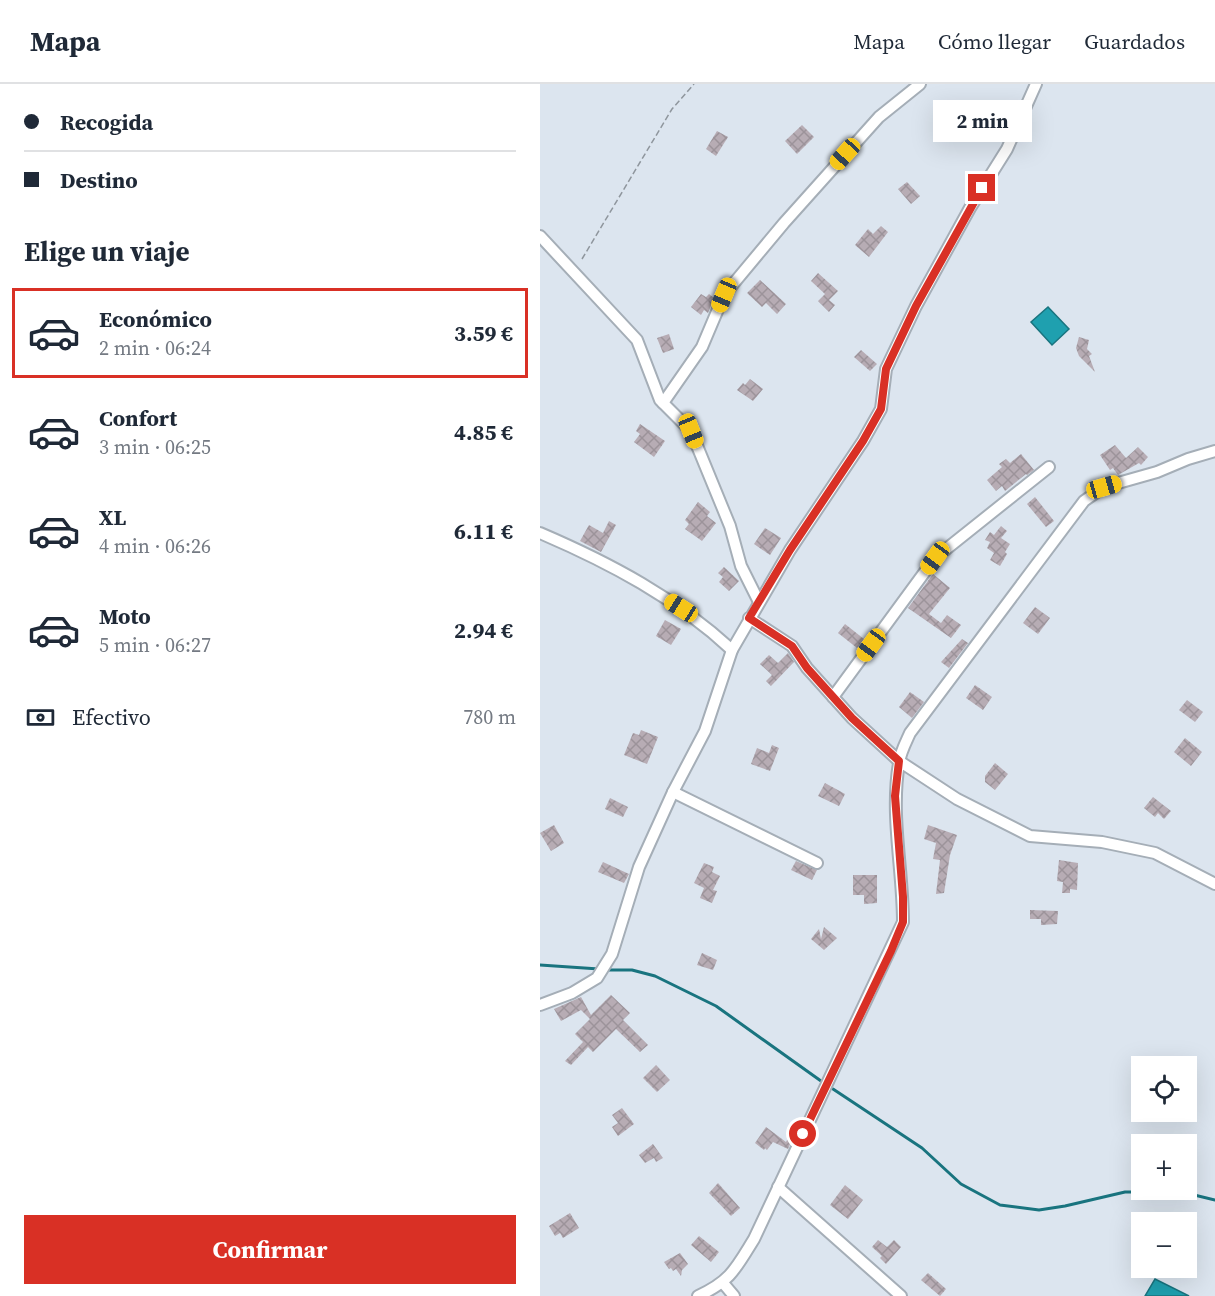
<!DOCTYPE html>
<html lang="es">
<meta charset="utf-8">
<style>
body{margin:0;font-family:"Source Serif 4",serif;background:#f2f2f3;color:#1f2937;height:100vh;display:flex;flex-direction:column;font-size:22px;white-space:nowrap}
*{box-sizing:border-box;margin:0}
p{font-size:20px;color:#747a83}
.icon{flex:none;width:33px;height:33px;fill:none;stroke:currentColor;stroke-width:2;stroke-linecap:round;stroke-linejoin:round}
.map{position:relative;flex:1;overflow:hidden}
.drawer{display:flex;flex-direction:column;background:#fff;width:540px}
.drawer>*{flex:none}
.banner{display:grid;align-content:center;height:132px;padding:0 24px;background:#fff}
.buttons{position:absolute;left:591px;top:972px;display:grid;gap:12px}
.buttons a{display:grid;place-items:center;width:66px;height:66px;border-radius:0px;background:#fff;box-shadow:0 6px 24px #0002;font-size:30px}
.end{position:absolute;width:27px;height:27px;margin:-14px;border:8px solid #d93025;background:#fff;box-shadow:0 0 0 3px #fff}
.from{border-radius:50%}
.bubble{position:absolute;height:42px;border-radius:0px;background:#fff;box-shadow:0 6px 24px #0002;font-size:20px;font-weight:700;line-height:42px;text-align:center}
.car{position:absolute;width:18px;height:36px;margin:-18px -9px;border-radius:8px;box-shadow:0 0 4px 2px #0007;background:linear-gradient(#f5c518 24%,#345 0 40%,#f5c518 0 76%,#345 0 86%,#f5c518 0)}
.banner b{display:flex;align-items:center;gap:21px;height:57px;font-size:22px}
.banner b+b{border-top:2px solid #e0e1e3}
.banner i{width:15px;height:15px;background:#1f2937}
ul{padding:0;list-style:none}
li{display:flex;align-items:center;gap:18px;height:90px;margin:0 12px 9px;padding:0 12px;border:3px solid transparent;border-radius:0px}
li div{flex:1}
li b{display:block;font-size:22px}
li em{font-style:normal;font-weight:700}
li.current{border-color:#d93025}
li>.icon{width:54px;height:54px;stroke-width:1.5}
h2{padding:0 24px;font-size:27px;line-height:72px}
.pay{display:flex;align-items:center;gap:15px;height:66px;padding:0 24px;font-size:22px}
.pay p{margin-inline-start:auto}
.primary-button{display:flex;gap:12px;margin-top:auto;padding:12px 24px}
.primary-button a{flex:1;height:69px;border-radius:0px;background:#d93025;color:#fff;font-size:24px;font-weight:700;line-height:69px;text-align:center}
header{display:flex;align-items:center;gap:36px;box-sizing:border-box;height:84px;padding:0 30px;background:#fff;border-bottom:2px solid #e0e1e3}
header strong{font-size:28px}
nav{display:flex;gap:33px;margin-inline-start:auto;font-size:21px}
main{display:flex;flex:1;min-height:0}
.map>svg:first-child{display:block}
.water{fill:#1fa0af;stroke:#19747f;stroke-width:1.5}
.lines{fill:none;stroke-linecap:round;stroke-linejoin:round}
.stream{stroke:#19747f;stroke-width:3}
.building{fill:url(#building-cross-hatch)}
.street-casing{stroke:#a5aeb7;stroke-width:14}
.path{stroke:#8f969d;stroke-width:1.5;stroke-dasharray:6 3;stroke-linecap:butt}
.street{stroke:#fff;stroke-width:10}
.route{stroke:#d93025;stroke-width:8}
</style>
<header>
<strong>Mapa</strong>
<nav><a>Mapa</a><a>Cómo llegar</a><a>Guardados</a></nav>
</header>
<main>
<section class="drawer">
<div class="banner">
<b><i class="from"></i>Recogida</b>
<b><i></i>Destino</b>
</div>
<h2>Elige un viaje</h2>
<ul>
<li class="current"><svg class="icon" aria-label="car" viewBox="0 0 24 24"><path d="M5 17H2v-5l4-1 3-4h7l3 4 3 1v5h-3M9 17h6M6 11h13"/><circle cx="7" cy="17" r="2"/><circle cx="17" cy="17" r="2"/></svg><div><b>Económico</b><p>2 min · 06:24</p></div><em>3.59 €</em></li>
<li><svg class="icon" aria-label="car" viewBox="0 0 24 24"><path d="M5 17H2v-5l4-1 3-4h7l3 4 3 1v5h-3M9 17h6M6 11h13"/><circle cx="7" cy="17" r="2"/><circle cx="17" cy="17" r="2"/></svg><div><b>Confort</b><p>3 min · 06:25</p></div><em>4.85 €</em></li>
<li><svg class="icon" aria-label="car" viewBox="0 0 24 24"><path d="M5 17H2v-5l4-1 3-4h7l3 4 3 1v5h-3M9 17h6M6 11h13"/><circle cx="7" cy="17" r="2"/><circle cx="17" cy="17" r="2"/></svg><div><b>XL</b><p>4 min · 06:26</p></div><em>6.11 €</em></li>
<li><svg class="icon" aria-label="car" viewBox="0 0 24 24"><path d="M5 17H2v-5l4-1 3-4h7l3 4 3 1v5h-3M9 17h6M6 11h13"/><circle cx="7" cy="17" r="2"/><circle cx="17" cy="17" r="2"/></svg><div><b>Moto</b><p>5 min · 06:27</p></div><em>2.94 €</em></li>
</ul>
<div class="pay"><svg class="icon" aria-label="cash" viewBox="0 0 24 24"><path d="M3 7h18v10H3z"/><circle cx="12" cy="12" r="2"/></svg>Efectivo<p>780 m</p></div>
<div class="primary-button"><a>Confirmar</a></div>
</section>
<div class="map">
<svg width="675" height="1212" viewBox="0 0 675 1212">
<defs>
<pattern id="building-cross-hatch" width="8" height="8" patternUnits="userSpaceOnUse" patternTransform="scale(1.5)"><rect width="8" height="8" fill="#b7acb4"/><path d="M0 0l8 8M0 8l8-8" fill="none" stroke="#9c939a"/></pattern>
</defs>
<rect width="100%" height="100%" fill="#dce5ef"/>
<g class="water">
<path d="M508,223L529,245L512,261L491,238Z"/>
<path d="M615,1195L649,1212H605Z"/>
</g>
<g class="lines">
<g class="stream">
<path d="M0,881L59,885"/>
<path d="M66,886H92L115,892L176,922L281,997"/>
<path d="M293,1005L382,1064L421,1100L460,1121L499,1126L525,1122L585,1108H642L675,1116"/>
</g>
</g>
<g class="building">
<path d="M262,41L274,53L257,70L245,57Z"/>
<path d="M177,47L188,53L176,72L166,65Z"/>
<path d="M367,98L380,112L371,120L358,105Z"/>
<path d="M341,142L348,148L329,173L315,161L328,145L333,150Z"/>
<path d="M278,189L298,207L289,216L295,221L289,228L278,217L285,210L271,197Z"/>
<path d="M220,196L246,220L237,230L226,219L222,223L207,209Z"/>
<path d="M161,210L166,213L169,210L174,214L168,229L164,226L161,231L151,223Z"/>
<path d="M129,250L134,265L123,269L117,254Z"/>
<path d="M539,253L549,256L547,265L552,270L549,272L555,288L539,272L536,264Z"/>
<path d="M321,266L337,280L330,287L314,273Z"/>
<path d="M210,295L223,305L213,317L197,306L203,299L205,301Z"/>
<path d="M100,340L125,357L114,373L94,358L100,350L96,347Z"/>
<path d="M575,361L586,374L598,363L608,373L601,381L599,379L578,391L573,384L570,386L560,371Z"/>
<path d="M481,370L494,386L487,391L486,390L465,407L462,402L456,407L447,396L462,383L459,380L466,375L470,379Z"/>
<path d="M495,413L514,437L506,443L487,420Z"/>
<path d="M158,418L170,428L167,432L176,439L162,457L145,445L149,440L145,436Z"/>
<path d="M69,437L76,441L61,468L40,457L49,441L63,449Z"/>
<path d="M461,442L467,447L461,454L470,460L465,468L467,470L460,482L450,476L454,469L447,464L450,458L445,456L450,448L454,451Z"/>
<path d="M225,444L241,454L230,471L214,460Z"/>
<path d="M184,483L199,497L189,507L179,498L183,493L178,489Z"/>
<path d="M393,490L410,504L389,530L401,539L407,531L421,541L411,554L368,524Z"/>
<path d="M495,523L510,534L498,550L483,539Z"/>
<path d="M125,536L141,545L131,561L116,552Z"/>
<path d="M305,540L324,555L317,564L298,549Z"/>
<path d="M422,555L428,559L409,584L401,578Z"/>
<path d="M248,569L254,578L231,602L226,597L232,591L220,580L229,571L238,579Z"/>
<path d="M435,601L452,613L443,626L426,614Z"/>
<path d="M370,608L384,618L372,634L359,623Z"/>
<path d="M647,616L663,628L655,638L639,626Z"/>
<path d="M101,646L118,653L107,680L84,671L93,649L99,651Z"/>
<path d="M645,654L662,668L651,682L634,668Z"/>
<path d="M232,661L239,664L230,687L211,680L217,664L229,669Z"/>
<path d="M455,679L468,690L455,706L445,698V692Z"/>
<path d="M285,699L305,710L299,722L278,712Z"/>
<path d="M613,713L631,727L624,735L618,729L615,733L604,724Z"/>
<path d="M70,714L88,723L83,733L65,725Z"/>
<path d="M14,741L24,759L11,767L0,749Z"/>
<path d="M388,741L417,751L410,771L404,809L396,810L400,776L393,775L396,759L384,755Z"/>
<path d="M519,776L538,779L537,806L530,805V809H522L523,798L517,797Z"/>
<path d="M256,777L277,786L272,796L251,786Z"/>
<path d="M63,778L89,790L84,799L58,788Z"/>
<path d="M164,779L174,783L172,788L180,792L173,806L177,807L172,819L160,814L164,804L154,799Z"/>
<path d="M313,791H337V819L324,820V811H313Z"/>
<path d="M490,826L518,827L517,840L501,841V835H490Z"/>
<path d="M284,843L297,854L284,866L271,855L279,845L281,855Z"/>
<path d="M162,869L177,876L173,886L157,881Z"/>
<path d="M71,911L90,929L83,936L108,961L100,968L76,945L53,968L48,963L31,981L25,977L43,958L35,950L50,935L41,926L21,937L14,925L41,913L51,931Z"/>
<path d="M116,981L130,996L117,1008L103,994Z"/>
<path d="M82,1024L94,1040L78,1052L72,1043L78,1039L72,1031Z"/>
<path d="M226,1043L246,1058L249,1052L253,1054L248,1065L233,1058L227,1066L225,1064L224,1066L215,1059Z"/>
<path d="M113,1060L123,1074L116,1078L114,1074L105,1079L99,1071Z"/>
<path d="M178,1099L200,1124L191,1132L169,1109Z"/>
<path d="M305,1101L323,1116L308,1135L290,1121Z"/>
<path d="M30,1129L39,1144L23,1154L20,1149L15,1152L9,1142Z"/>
<path d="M159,1152L179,1168L171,1178L151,1161Z"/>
<path d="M338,1156L347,1163L354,1156L361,1163L346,1180L340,1174L342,1172L332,1163Z"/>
<path d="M140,1169L148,1180L142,1186L141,1192L136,1185L133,1187L131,1184L129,1185L124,1178Z"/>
<path d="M388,1189L406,1205L400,1212L381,1196Z"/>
</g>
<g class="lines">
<defs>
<g id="street">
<path d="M0,152L97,256L120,316L151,347L190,442L201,482L219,518"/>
<path d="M123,319L162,263L184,211L244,139L339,33L380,0"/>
<path d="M0,449C70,479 136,514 192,566"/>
<path d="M209,534L252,562L267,584L312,634L359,677L417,715L490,752L562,758L615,769L675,800"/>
<path d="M293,613L395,474L509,383"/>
<path d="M133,708L277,779"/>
<path d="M0,921L32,909L57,894L72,870L99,783L133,708L165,647L192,566L250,466L323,357L341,325L346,285L376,222L430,124L467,65L496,0"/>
<path d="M238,1103L361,1212"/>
<path d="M183,1199L194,1212"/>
<path d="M158,1212C191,1197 196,1184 214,1155L363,838C363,785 350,731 359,679C360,669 366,658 370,649L544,417L564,403L617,388L648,375L675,367"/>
</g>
</defs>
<use href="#street" class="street-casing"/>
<path class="path" d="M42,175L132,25L154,0"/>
<use href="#street" class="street"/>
</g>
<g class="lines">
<path class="route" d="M263,1050L351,867L363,838V813L355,712L359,677L312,634L267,584L252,562L209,534L250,466L323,357L341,325L346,285L376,222L442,104"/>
</g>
</svg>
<div class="buttons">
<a><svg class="icon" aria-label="locate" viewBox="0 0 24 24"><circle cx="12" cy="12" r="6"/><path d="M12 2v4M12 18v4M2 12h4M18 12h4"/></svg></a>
<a>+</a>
<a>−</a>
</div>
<i class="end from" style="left:263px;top:1050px"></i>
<i class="end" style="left:442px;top:104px"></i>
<div class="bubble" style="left:393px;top:16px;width:99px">2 min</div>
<i class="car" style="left:305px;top:70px;rotate:222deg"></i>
<i class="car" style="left:184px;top:211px;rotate:203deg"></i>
<i class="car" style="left:151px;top:347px;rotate:158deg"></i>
<i class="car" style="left:564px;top:403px;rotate:74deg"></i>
<i class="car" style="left:395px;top:474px;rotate:216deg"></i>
<i class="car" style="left:141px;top:524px;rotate:302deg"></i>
<i class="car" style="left:331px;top:561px;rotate:216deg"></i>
</div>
</main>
